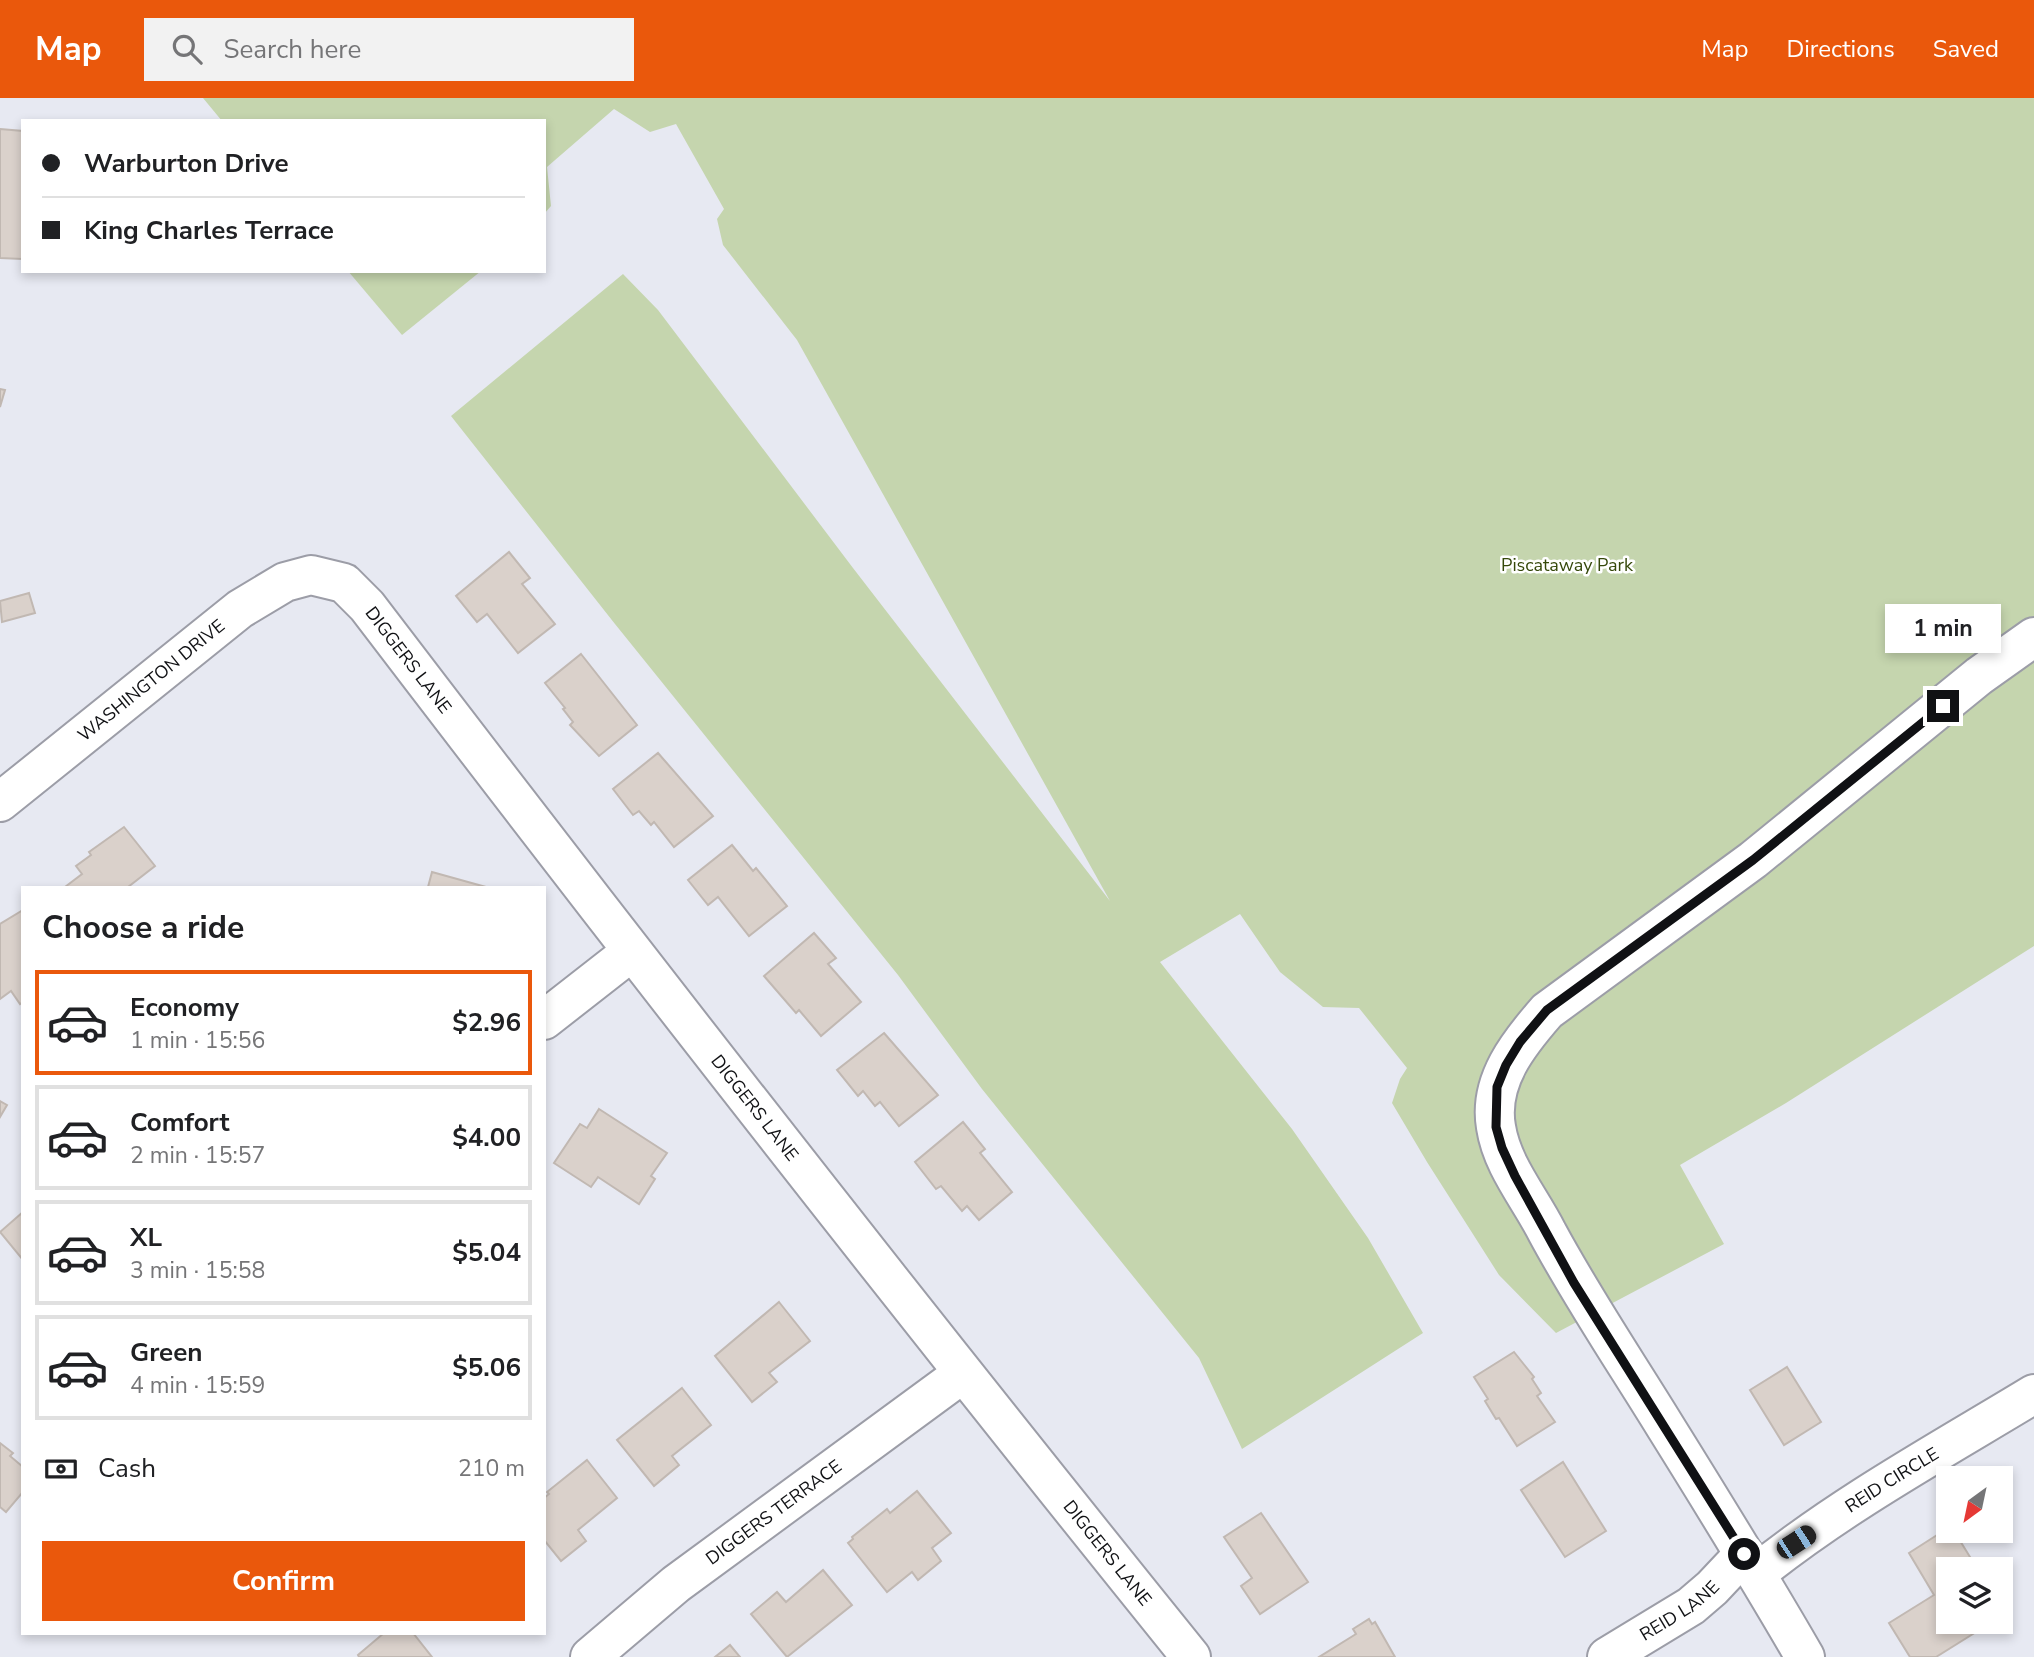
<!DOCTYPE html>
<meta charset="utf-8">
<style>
body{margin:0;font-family:"Nunito Sans",sans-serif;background:#f2f2f2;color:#202124;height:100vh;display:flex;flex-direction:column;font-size:26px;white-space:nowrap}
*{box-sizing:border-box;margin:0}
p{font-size:23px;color:#757577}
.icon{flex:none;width:38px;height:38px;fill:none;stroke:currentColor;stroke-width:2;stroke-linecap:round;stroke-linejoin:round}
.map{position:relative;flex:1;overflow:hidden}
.sheet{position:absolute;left:21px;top:788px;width:525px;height:749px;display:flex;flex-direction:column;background:#fff;border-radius:0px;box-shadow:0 4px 10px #0003}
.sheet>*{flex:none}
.top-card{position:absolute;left:21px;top:21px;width:525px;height:154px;border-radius:0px;box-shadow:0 4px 10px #0003;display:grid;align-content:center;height:154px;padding:0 21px;background:#fff}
.needle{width:46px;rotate:213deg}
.controls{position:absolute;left:1936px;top:1368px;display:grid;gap:14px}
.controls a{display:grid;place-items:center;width:77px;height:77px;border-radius:0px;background:#fff;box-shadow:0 4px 10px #0003;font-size:35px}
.end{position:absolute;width:32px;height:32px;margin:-16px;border:9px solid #101114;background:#fff;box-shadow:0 0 0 4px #fff}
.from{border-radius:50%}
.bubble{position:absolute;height:49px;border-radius:0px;background:#fff;box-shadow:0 4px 10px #0003;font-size:23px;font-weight:700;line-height:49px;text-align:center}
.car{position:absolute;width:21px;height:42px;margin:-21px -10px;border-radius:9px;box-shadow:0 0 5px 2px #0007;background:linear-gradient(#222 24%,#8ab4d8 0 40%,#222 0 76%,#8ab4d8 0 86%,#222 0)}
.top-card b{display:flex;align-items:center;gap:24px;height:66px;font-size:26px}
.top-card b+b{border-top:2px solid #e0e0e0}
.top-card i{width:18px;height:18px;background:#202124}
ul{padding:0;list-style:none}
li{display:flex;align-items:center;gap:21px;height:105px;margin:0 14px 10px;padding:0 7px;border:4px solid #e0e0e0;border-radius:0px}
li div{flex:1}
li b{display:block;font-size:26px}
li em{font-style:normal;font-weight:700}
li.on{border-color:#ea580c}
li>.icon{width:63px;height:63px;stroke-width:1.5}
h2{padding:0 21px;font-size:32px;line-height:84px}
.pay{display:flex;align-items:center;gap:18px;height:77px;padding:0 21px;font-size:26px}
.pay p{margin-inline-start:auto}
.action{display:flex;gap:14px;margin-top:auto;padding:14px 21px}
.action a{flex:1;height:80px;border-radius:0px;background:#ea580c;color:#fff;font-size:28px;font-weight:700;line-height:80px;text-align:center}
header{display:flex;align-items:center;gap:42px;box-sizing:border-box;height:98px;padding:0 35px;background:#ea580c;color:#fff}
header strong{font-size:33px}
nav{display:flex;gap:38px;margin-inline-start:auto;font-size:24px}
.search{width:490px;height:63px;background:#f2f2f2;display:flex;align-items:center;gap:18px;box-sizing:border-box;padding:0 24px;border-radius:0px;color:#757577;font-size:26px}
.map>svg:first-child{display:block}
.green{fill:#c5d5ae}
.building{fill:#dad1cb;stroke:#c1b8b2;stroke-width:2}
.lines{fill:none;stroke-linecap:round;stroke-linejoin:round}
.minor-casing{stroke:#9c9da7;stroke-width:42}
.minor{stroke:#fff;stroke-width:38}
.route{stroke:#101114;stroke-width:9}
.labels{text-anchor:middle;stroke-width:5;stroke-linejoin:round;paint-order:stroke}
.park-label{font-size:18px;fill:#35480a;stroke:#fff}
.street-label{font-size:18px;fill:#101114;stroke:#fff}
</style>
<header>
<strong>Map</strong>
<div class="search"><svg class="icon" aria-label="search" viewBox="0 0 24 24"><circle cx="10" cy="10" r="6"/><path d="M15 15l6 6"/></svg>Search here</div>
<nav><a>Map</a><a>Directions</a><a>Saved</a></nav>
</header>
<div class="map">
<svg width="2034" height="1559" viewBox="0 0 2034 1559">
<rect width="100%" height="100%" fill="#e7e9f2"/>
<g class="green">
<path d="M203,0H2034V848L1786,1005L1680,1067L1724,1146L1556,1235L1499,1177L1427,1064L1392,1005L1400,981L1407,970L1359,910L1323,909L1280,874L1240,816L1160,864L1292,1031L1368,1140L1423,1235L1242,1351L1199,1260L982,991L898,877L615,526L451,318L623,176L658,212L853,470L1110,803L797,242L723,147L717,121L724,111L676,26L650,34L614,11L547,69L551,108L544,116V23H222Z"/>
<path d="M348,173H481L402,237Z"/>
</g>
<g class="building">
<path d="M0,31L23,33L22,161L0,160Z"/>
<path d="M0,291L5,292L0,309Z"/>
<path d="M509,454L530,480L522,486L555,526L518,555L487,516L477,524L456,498Z"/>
<path d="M29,495L35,515L2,524L0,503Z"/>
<path d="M581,556L637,627L599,658L570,627L573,624L563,611L565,610L545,585Z"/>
<path d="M658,655L713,718L674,749L654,724L651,727L639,713L633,717L613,691Z"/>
<path d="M124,729L155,768L128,789H65L82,776L76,768L91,757L89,754Z"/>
<path d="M732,747L753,773L756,770L787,808L749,838L718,799L708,807L688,782Z"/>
<path d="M432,774L486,789H428Z"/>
<path d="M23,812V904L20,906L11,893L0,901V826Z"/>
<path d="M814,835L836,860L828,866L861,904L821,938L799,912L796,915L764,878Z"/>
<path d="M884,935L938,997L899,1028L880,1004L875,1008L863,993L858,998L837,972Z"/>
<path d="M0,1003L7,1007L0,1019Z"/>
<path d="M599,1011L667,1055L651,1078L655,1081L639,1106L598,1079L591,1089L554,1065L580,1026L587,1030Z"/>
<path d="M963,1024L985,1051L980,1055L1012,1094L979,1122L967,1108L962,1113L941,1088L936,1091L915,1064Z"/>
<path d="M23,1114V1162L0,1134Z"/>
<path d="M779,1204L810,1243L769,1275L777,1284L752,1304L715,1258Z"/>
<path d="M1514,1254L1534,1279L1532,1281L1541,1295L1537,1298L1555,1324L1517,1348L1499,1320L1496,1321L1485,1303L1488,1301L1474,1279Z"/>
<path d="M1787,1269L1821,1324L1784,1347L1750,1292Z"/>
<path d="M682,1290L711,1327L672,1358L679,1367L654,1388L617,1342Z"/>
<path d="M0,1345L13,1355L10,1358L23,1369V1394L6,1414L0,1409Z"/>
<path d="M587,1362L617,1400L578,1432L586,1443L561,1463L544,1442V1400L549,1396L547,1394Z"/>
<path d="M1563,1364L1606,1433L1565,1459L1521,1392Z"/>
<path d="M917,1393L951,1435L932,1450L941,1463L918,1482L912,1474L887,1494L848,1445L853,1441L852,1439L887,1411L890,1415Z"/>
<path d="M1261,1415L1308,1484L1260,1516L1241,1488L1252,1480L1224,1439Z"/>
<path d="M1948,1430V1433H1954L1978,1472H1948V1524H1992L1936,1559H1910L1889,1525L1934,1497L1909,1455Z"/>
<path d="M823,1472L852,1507L787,1559L751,1516L777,1494L786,1504Z"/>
<path d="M1369,1521L1372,1526L1375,1524L1395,1559H1319L1356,1536L1353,1531Z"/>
<path d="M384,1535H413L432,1559H359L358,1557Z"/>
<path d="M730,1547L740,1559H715Z"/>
</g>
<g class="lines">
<defs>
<g id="minor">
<path id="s1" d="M0,704L240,511L285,484L311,477L344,485L367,508C637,862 911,1212 1191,1559"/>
<path d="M544,922L631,854"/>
<path id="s2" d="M1757,1475C1843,1406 1940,1353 2034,1296"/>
<path id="s3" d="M590,1559L676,1486L962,1276"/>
<path id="s4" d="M1607,1559L1691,1508L1712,1490L1744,1456"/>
<path d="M1805,1559C1760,1481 1713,1405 1665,1328C1625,1263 1583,1201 1547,1134C1530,1100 1502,1068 1496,1029C1488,983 1519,945 1547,913L1753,762L1979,578L2034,539"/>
</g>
</defs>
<use href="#minor" class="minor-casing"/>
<use href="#minor" class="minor"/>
</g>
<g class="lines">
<path class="route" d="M1744,1456L1574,1185L1515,1078L1502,1050L1496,1029L1497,989L1506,967L1520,944L1547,912L1753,762L1943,608"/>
</g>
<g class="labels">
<g class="park-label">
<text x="1567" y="473">Piscataway Park</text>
</g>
<g class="street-label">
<text dy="6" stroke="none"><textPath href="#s1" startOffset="522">DIGGERS LANE</textPath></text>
<text dy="6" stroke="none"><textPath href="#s1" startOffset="194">WASHINGTON DRIVE</textPath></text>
<text dy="6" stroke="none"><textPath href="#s1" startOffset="1088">DIGGERS LANE</textPath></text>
<text dy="6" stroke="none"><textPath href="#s2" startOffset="164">REID CIRCLE</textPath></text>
<text dy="6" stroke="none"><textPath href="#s3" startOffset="234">DIGGERS TERRACE</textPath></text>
<text dy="6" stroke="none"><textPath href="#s1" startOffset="1656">DIGGERS LANE</textPath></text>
<text dy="6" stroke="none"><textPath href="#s4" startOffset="86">REID LANE</textPath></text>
</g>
</g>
</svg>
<div class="controls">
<a><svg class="needle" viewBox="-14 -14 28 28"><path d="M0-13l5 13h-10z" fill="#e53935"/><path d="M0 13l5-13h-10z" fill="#757577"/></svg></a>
<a><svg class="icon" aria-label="layers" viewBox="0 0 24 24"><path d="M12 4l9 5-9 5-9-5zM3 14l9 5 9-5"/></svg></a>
</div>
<i class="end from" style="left:1744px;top:1456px"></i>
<i class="end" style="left:1943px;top:608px"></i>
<div class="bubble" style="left:1885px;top:506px;width:116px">1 min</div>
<i class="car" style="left:1796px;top:1444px;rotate:57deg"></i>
<div class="top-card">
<b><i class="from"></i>Warburton Drive</b>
<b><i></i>King Charles Terrace</b>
</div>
<section class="sheet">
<h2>Choose a ride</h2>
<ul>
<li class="on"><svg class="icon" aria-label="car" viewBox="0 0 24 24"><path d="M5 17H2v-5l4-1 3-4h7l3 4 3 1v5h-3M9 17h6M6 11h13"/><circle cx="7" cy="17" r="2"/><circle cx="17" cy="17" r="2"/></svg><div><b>Economy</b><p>1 min · 15:56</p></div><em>$2.96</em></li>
<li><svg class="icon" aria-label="car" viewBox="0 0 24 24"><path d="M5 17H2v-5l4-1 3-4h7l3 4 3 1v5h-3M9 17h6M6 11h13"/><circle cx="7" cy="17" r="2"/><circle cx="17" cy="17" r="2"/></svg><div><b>Comfort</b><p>2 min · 15:57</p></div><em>$4.00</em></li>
<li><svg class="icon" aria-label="car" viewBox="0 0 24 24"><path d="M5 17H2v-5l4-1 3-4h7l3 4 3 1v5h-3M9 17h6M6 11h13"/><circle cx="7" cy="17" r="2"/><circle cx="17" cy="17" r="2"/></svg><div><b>XL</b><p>3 min · 15:58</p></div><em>$5.04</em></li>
<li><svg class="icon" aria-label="car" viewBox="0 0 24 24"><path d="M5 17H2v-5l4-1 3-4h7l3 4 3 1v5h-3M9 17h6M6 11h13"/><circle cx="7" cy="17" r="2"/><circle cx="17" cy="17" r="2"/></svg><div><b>Green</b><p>4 min · 15:59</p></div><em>$5.06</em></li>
</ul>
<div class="pay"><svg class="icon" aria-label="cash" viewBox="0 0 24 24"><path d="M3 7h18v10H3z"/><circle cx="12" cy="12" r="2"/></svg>Cash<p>210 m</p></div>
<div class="action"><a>Confirm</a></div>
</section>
</div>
